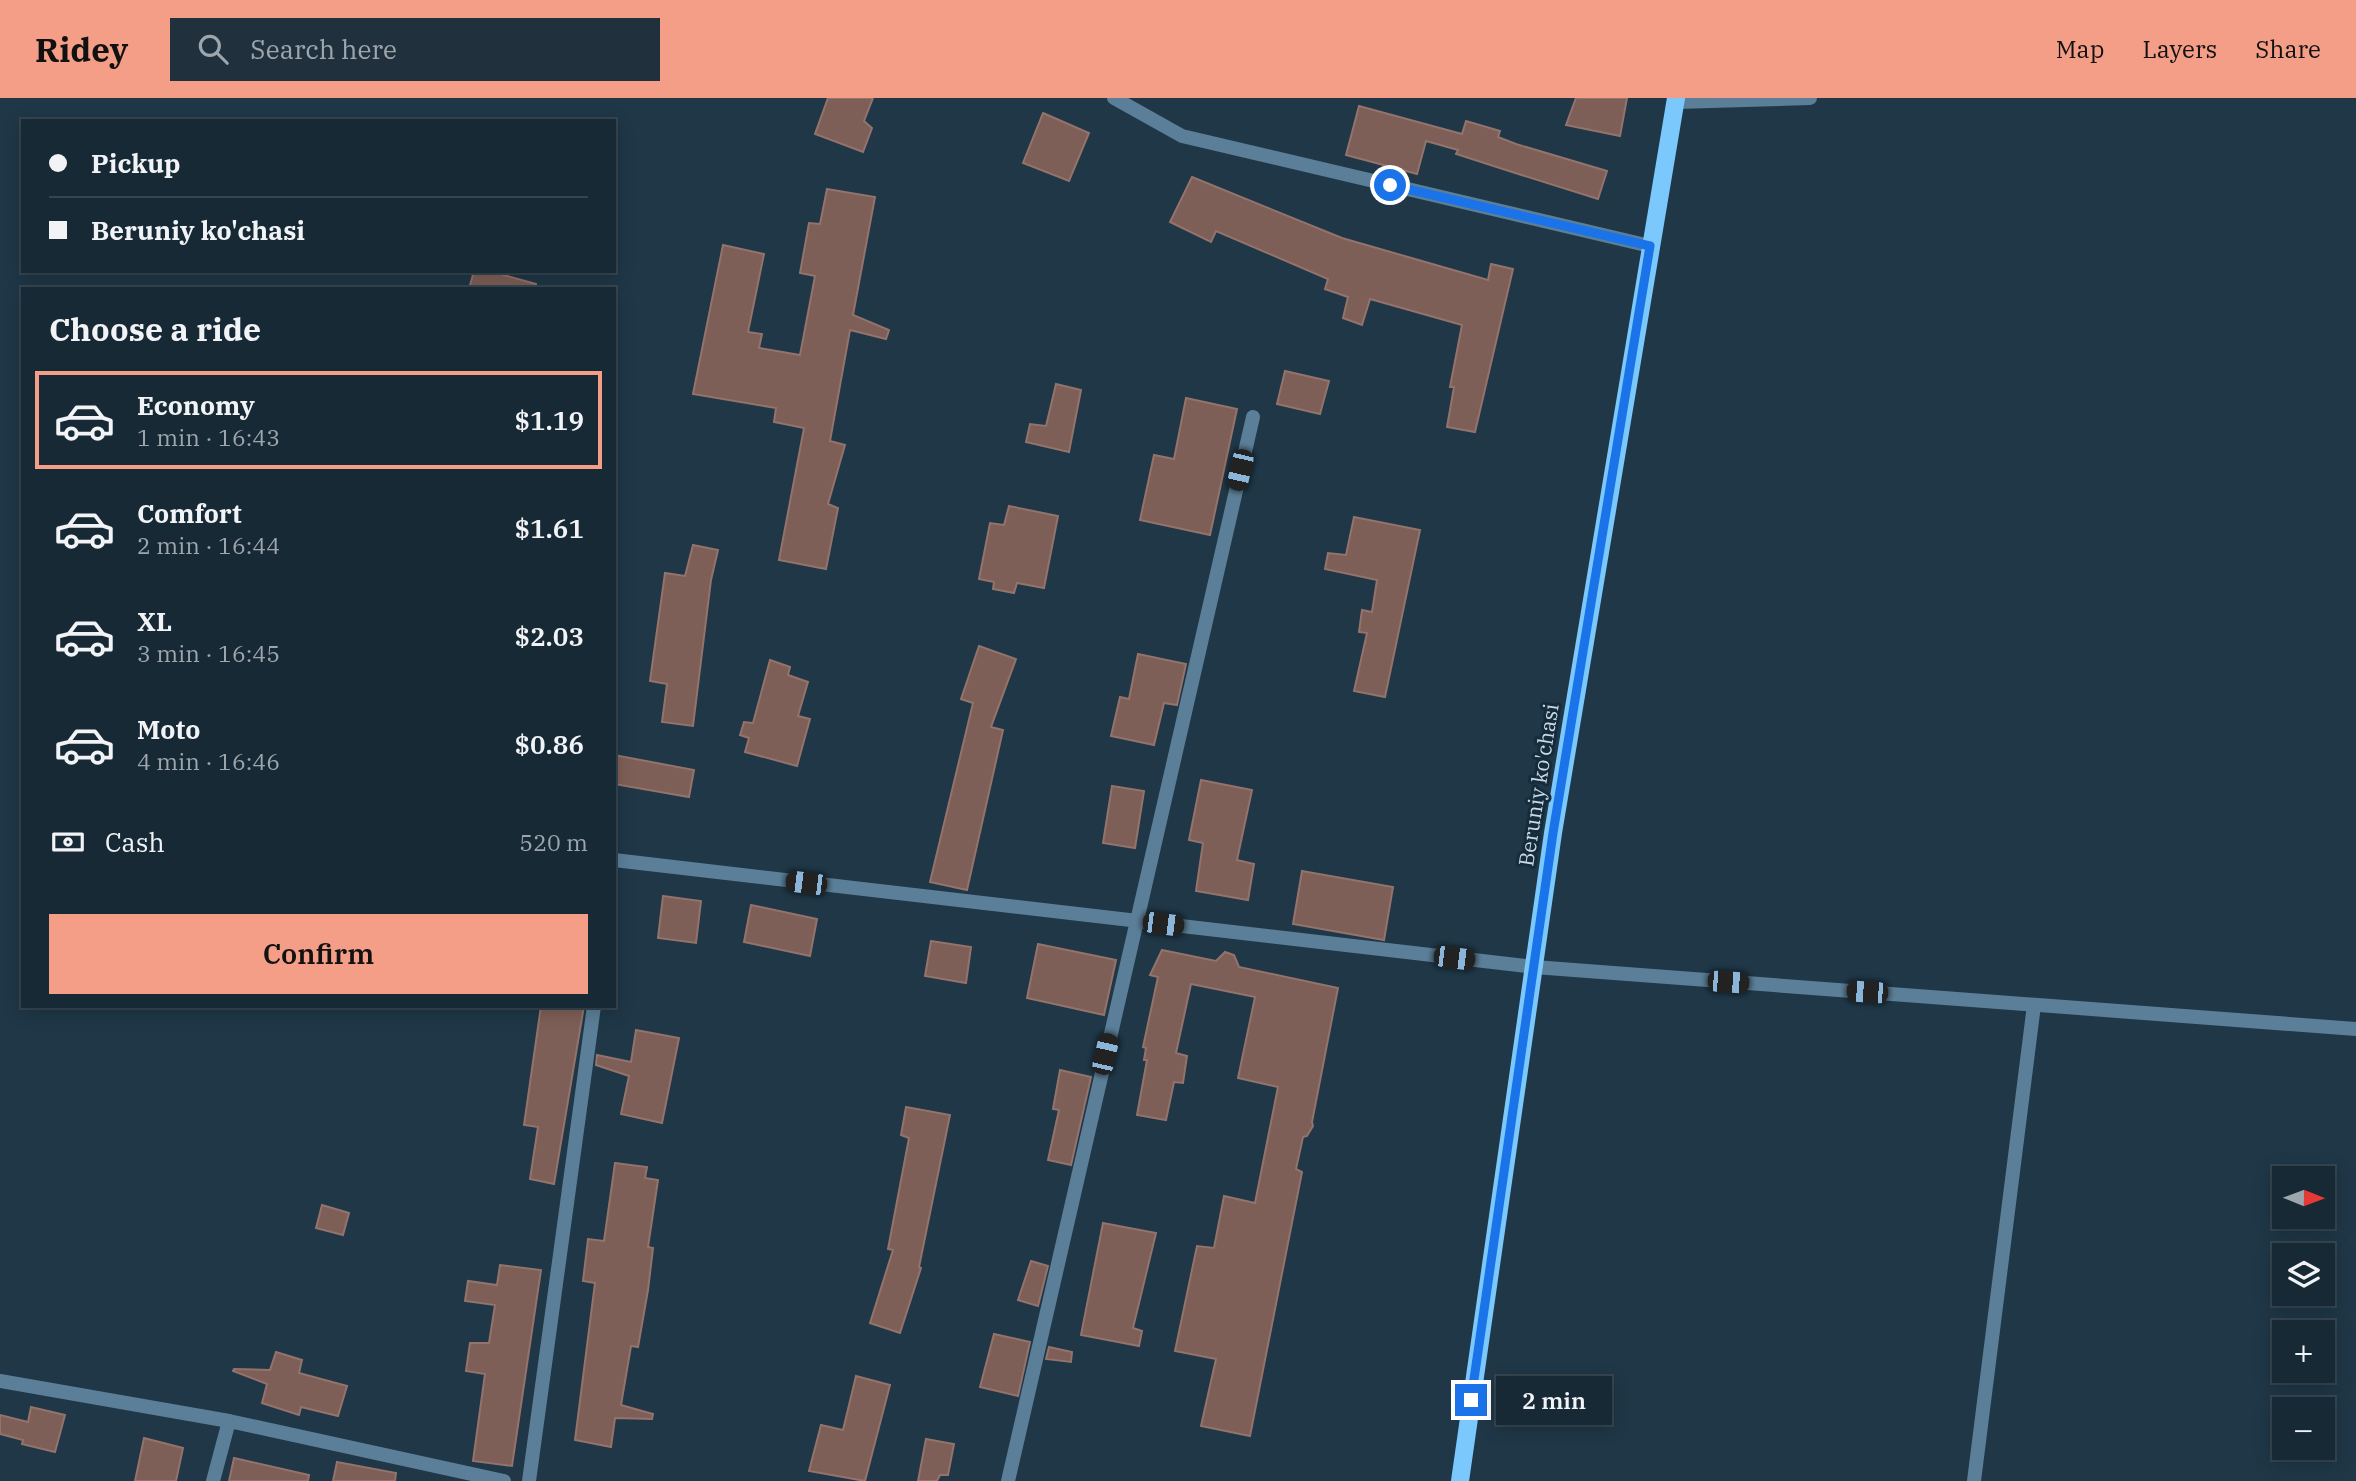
<!DOCTYPE html>
<meta charset="utf-8">
<style>
body{margin:0;font-family:"IBM Plex Serif",serif;background:#20313d;color:#f1f3f6;height:100vh;display:flex;flex-direction:column;font-size:26px;white-space:nowrap}
*{box-sizing:border-box;margin:0}
p{font-size:23px;color:#9ea6ad}
.icon{flex:none;width:38px;height:38px;fill:none;stroke:currentColor;stroke-width:2;stroke-linecap:round;stroke-linejoin:round}
.map{position:relative;flex:1;overflow:hidden}
.details{position:absolute;left:21px;top:189px;width:595px;height:721px;display:flex;flex-direction:column;background:#172935;border-radius:0px;box-shadow:0 4px 18px #0003,0 0 0 2px #364550}
.details>*{flex:none}
.banner{position:absolute;left:21px;top:21px;width:595px;height:154px;border-radius:0px;box-shadow:0 4px 18px #0003,0 0 0 2px #364550;display:grid;align-content:center;height:154px;padding:0 28px;background:#172935}
.needle{width:46px;rotate:91deg}
.fabs{position:absolute;left:2272px;top:1068px;display:grid;gap:14px}
.fabs a{display:grid;place-items:center;width:63px;height:63px;border-radius:0px;background:#172935;box-shadow:0 4px 18px #0003,0 0 0 2px #364550;font-size:35px}
.end{position:absolute;width:32px;height:32px;margin:-16px;border:9px solid #1a73e8;background:#fff;box-shadow:0 0 0 4px #fff}
.from{border-radius:50%}
.bubble{position:absolute;height:49px;border-radius:0px;background:#172935;box-shadow:0 4px 18px #0003,0 0 0 2px #364550;font-size:23px;font-weight:600;line-height:49px;text-align:center}
.car{position:absolute;width:21px;height:42px;margin:-21px -10px;border-radius:9px;box-shadow:0 0 5px 2px #0007;background:linear-gradient(#222 24%,#8ab4d8 0 40%,#222 0 76%,#8ab4d8 0 86%,#222 0)}
.banner b{display:flex;align-items:center;gap:24px;height:66px;font-size:26px}
.banner b+b{border-top:2px solid #364550}
.banner i{width:18px;height:18px;background:#f1f3f6}
ul{padding:0;list-style:none}
li{display:flex;align-items:center;gap:21px;height:98px;margin:0 14px 10px;padding:0 14px;border:4px solid transparent;border-radius:0px}
li div{flex:1}
li b{display:block;font-size:26px}
li em{font-style:normal;font-weight:600}
li.selected{border-color:#f49e87}
li>.icon{width:63px;height:63px;stroke-width:1.5}
h2{padding:0 28px;font-size:32px;line-height:84px}
.pay{display:flex;align-items:center;gap:18px;height:77px;padding:0 28px;font-size:26px}
.pay p{margin-inline-start:auto}
.button{display:flex;gap:14px;margin-top:auto;padding:14px 28px}
.button a{flex:1;height:80px;border-radius:0px;background:#f49e87;color:#111;font-size:28px;font-weight:600;line-height:80px;text-align:center}
header{display:flex;align-items:center;gap:42px;box-sizing:border-box;height:98px;padding:0 35px;background:#f49e87;color:#111}
header strong{font-size:33px}
nav{display:flex;gap:38px;margin-inline-start:auto;font-size:24px}
.search{width:490px;height:63px;background:#20313d;display:flex;align-items:center;gap:18px;box-sizing:border-box;padding:0 24px;border-radius:0px;color:#9ea6ad;font-size:26px}
.map>svg:first-child{display:block}
.building{fill:#7d5f57;stroke:#93736b;stroke-width:2}
.lines{fill:none;stroke-linecap:round;stroke-linejoin:round}
.minor{stroke:#5b7f98;stroke-width:14}
.tertiary{stroke:#5b7f98;stroke-width:14}
.primary{stroke:#7bc8fd;stroke-width:18}
.route{stroke:#1a73e8;stroke-width:9}
.labels{text-anchor:middle;stroke-width:6;stroke-linejoin:round;paint-order:stroke}
.street-label{font-size:21px;fill:#cbd9e4;stroke:#152c3c}
</style>
<header>
<strong>Ridey</strong>
<div class="search"><svg class="icon" aria-label="search" viewBox="0 0 24 24"><circle cx="10" cy="10" r="6"/><path d="M15 15l6 6"/></svg>Search here</div>
<nav><a>Map</a><a>Layers</a><a>Share</a></nav>
</header>
<div class="map">
<svg width="2356" height="1383" viewBox="0 0 2356 1383">
<rect width="100%" height="100%" fill="#1f3747"/>
<g class="building">
<path d="M828,0H873L864,23L872,30L863,54L815,36Z"/>
<path d="M1576,0H1627L1620,38L1566,27Z"/>
<path d="M1359,8L1462,36L1466,23L1500,33L1498,39L1516,46L1607,73L1598,101L1509,73L1456,56L1458,52L1426,43L1417,76L1346,57Z"/>
<path d="M1043,15L1089,35L1069,83L1023,65Z"/>
<path d="M1192,79L1342,140L1408,159L1488,182L1491,166L1513,171L1475,334L1447,329L1454,289H1450L1462,227L1370,201L1362,227L1343,220L1348,199L1325,191L1328,181L1216,133L1211,144L1170,124Z"/>
<path d="M827,91L875,99L853,217L889,232L886,241L850,232L830,343L845,347L828,406L838,410L826,471L779,462L804,330L774,324L776,310L693,296L723,147L764,156L748,234L762,236L759,250L800,257L815,178L800,175L809,125L820,126Z"/>
<path d="M474,173H489L536,186L535,191H469Z"/>
<path d="M1285,273L1329,283L1320,316L1277,306Z"/>
<path d="M1056,286L1081,292L1069,354L1026,344L1030,326L1046,328Z"/>
<path d="M1186,300L1237,311L1210,437L1140,422L1154,357L1174,361Z"/>
<path d="M1009,408L1058,418L1044,490L1017,485L1014,495L993,491L994,484L979,481L990,425L1004,427Z"/>
<path d="M1354,419L1420,432L1385,599L1354,593L1367,535L1359,534L1362,512L1372,514L1377,482L1325,471L1328,455L1346,457Z"/>
<path d="M693,447L718,452L711,482L693,628L662,624L667,586L650,583L665,475L685,478Z"/>
<path d="M979,548L1016,561L991,629L1003,632L967,792L930,784L973,605L961,601Z"/>
<path d="M1138,556L1186,566L1177,607L1164,605L1154,647L1111,638L1120,599L1129,601Z"/>
<path d="M770,562L790,569L788,577L808,584L798,618L810,621L797,668L745,654L749,640L740,637L744,624L753,625Z"/>
<path d="M614,657L694,672L689,699L614,686Z"/>
<path d="M1201,682L1252,692L1237,762L1254,766L1248,802L1196,793L1203,745L1189,742Z"/>
<path d="M1112,688L1144,693L1135,750L1103,745Z"/>
<path d="M1302,773L1393,789L1384,842L1293,826Z"/>
<path d="M663,798L701,803L696,845L658,840Z"/>
<path d="M751,807L817,821L810,858L744,844Z"/>
<path d="M931,843L971,849L966,885L925,878Z"/>
<path d="M1038,846L1116,862L1104,917L1027,900Z"/>
<path d="M1162,852L1216,863L1225,854L1234,857L1239,869L1338,890L1312,1024L1313,1028L1307,1038L1303,1039L1296,1071L1302,1074L1250,1338L1201,1328L1216,1261L1175,1253L1197,1148L1214,1150L1224,1098L1255,1105L1278,989L1238,980L1255,899L1191,886L1176,955L1187,958L1183,985L1174,984L1166,1022L1137,1017L1147,962H1144L1146,950L1143,949L1158,879L1150,877Z"/>
<path d="M541,908H584L554,1086L530,1081L538,1029L524,1027Z"/>
<path d="M636,932L679,940L662,1025L621,1016L629,978L596,967L597,957L631,964Z"/>
<path d="M1060,972L1091,979L1071,1067L1048,1062L1059,1012L1053,1011Z"/>
<path d="M906,1009L950,1017L919,1169L921,1170L900,1235L870,1225L893,1152L888,1151L909,1040L901,1037Z"/>
<path d="M615,1065L647,1069L645,1080L658,1082L648,1149L653,1150L648,1192L638,1249L631,1248L621,1307L653,1316L652,1321L615,1320L611,1349L575,1342L595,1185L583,1183L588,1141L604,1143Z"/>
<path d="M322,1107L349,1115L343,1137L316,1130Z"/>
<path d="M1103,1125L1156,1135L1133,1230L1142,1233L1139,1248L1081,1237Z"/>
<path d="M1031,1163L1048,1168L1038,1208L1018,1202Z"/>
<path d="M500,1167L541,1172L512,1368L473,1363L485,1276L466,1273L470,1245H489L495,1207L465,1203L468,1183L497,1187Z"/>
<path d="M994,1236L1030,1244L1018,1298L980,1289Z"/>
<path d="M1049,1249L1072,1254L1071,1264L1046,1261Z"/>
<path d="M276,1254L302,1262L299,1275L347,1288L338,1318L301,1309L299,1317L262,1305L267,1286L233,1273L234,1271L270,1272Z"/>
<path d="M856,1278L890,1287L865,1383L809,1373L821,1327L843,1332Z"/>
<path d="M31,1309L65,1317L55,1354L22,1346L23,1342L0,1336V1317L28,1324Z"/>
<path d="M144,1340L183,1350L176,1383H135Z"/>
<path d="M926,1341L954,1346L948,1377H940L937,1383H918Z"/>
<path d="M234,1360L309,1377L308,1383H229Z"/>
<path d="M337,1364L396,1375L395,1383H333Z"/>
</g>
<g class="lines">
<g class="minor">
<path d="M1114,0L1182,38L1650,148"/>
<path d="M614,762L1534,869L2356,931"/>
<path d="M0,1283L229,1323L504,1383"/>
<path d="M213,1383L229,1323"/>
<path d="M529,1383L594,908"/>
<path d="M1008,1383L1253,319"/>
<path d="M1974,1383L2034,907"/>
</g>
<path class="tertiary" d="M1676,4L1810,0"/>
<path class="primary" d="M1460,1383L1553,735L1676,0"/>
</g>
<g class="lines">
<path class="route" d="M1390,87L1650,148L1553,735L1471,1302"/>
</g>
<g class="labels">
<g class="street-label">
<text transform="translate(1539 687) rotate(-81)" y="7">Beruniy ko'chasi</text>
</g>
</g>
</svg>
<div class="fabs">
<a><svg class="needle" viewBox="-14 -14 28 28"><path d="M0-13l5 13h-10z" fill="#e53935"/><path d="M0 13l5-13h-10z" fill="#9ea6ad"/></svg></a>
<a><svg class="icon" aria-label="layers" viewBox="0 0 24 24"><path d="M12 4l9 5-9 5-9-5zM3 14l9 5 9-5"/></svg></a>
<a>+</a>
<a>−</a>
</div>
<i class="end from" style="left:1390px;top:87px"></i>
<i class="end" style="left:1471px;top:1302px"></i>
<div class="bubble" style="left:1496px;top:1278px;width:116px">2 min</div>
<i class="car" style="left:1240px;top:372px;rotate:193deg"></i>
<i class="car" style="left:806px;top:785px;rotate:277deg"></i>
<i class="car" style="left:1163px;top:826px;rotate:97deg"></i>
<i class="car" style="left:1454px;top:860px;rotate:97deg"></i>
<i class="car" style="left:1728px;top:884px;rotate:94deg"></i>
<i class="car" style="left:1867px;top:894px;rotate:274deg"></i>
<i class="car" style="left:1105px;top:956px;rotate:13deg"></i>
<div class="banner">
<b><i class="from"></i>Pickup</b>
<b><i></i>Beruniy ko'chasi</b>
</div>
<section class="details">
<h2>Choose a ride</h2>
<ul>
<li class="selected"><svg class="icon" aria-label="car" viewBox="0 0 24 24"><path d="M5 17H2v-5l4-1 3-4h7l3 4 3 1v5h-3M9 17h6M6 11h13"/><circle cx="7" cy="17" r="2"/><circle cx="17" cy="17" r="2"/></svg><div><b>Economy</b><p>1 min · 16:43</p></div><em>$1.19</em></li>
<li><svg class="icon" aria-label="car" viewBox="0 0 24 24"><path d="M5 17H2v-5l4-1 3-4h7l3 4 3 1v5h-3M9 17h6M6 11h13"/><circle cx="7" cy="17" r="2"/><circle cx="17" cy="17" r="2"/></svg><div><b>Comfort</b><p>2 min · 16:44</p></div><em>$1.61</em></li>
<li><svg class="icon" aria-label="car" viewBox="0 0 24 24"><path d="M5 17H2v-5l4-1 3-4h7l3 4 3 1v5h-3M9 17h6M6 11h13"/><circle cx="7" cy="17" r="2"/><circle cx="17" cy="17" r="2"/></svg><div><b>XL</b><p>3 min · 16:45</p></div><em>$2.03</em></li>
<li><svg class="icon" aria-label="car" viewBox="0 0 24 24"><path d="M5 17H2v-5l4-1 3-4h7l3 4 3 1v5h-3M9 17h6M6 11h13"/><circle cx="7" cy="17" r="2"/><circle cx="17" cy="17" r="2"/></svg><div><b>Moto</b><p>4 min · 16:46</p></div><em>$0.86</em></li>
</ul>
<div class="pay"><svg class="icon" aria-label="cash" viewBox="0 0 24 24"><path d="M3 7h18v10H3z"/><circle cx="12" cy="12" r="2"/></svg>Cash<p>520 m</p></div>
<div class="button"><a>Confirm</a></div>
</section>
</div>
